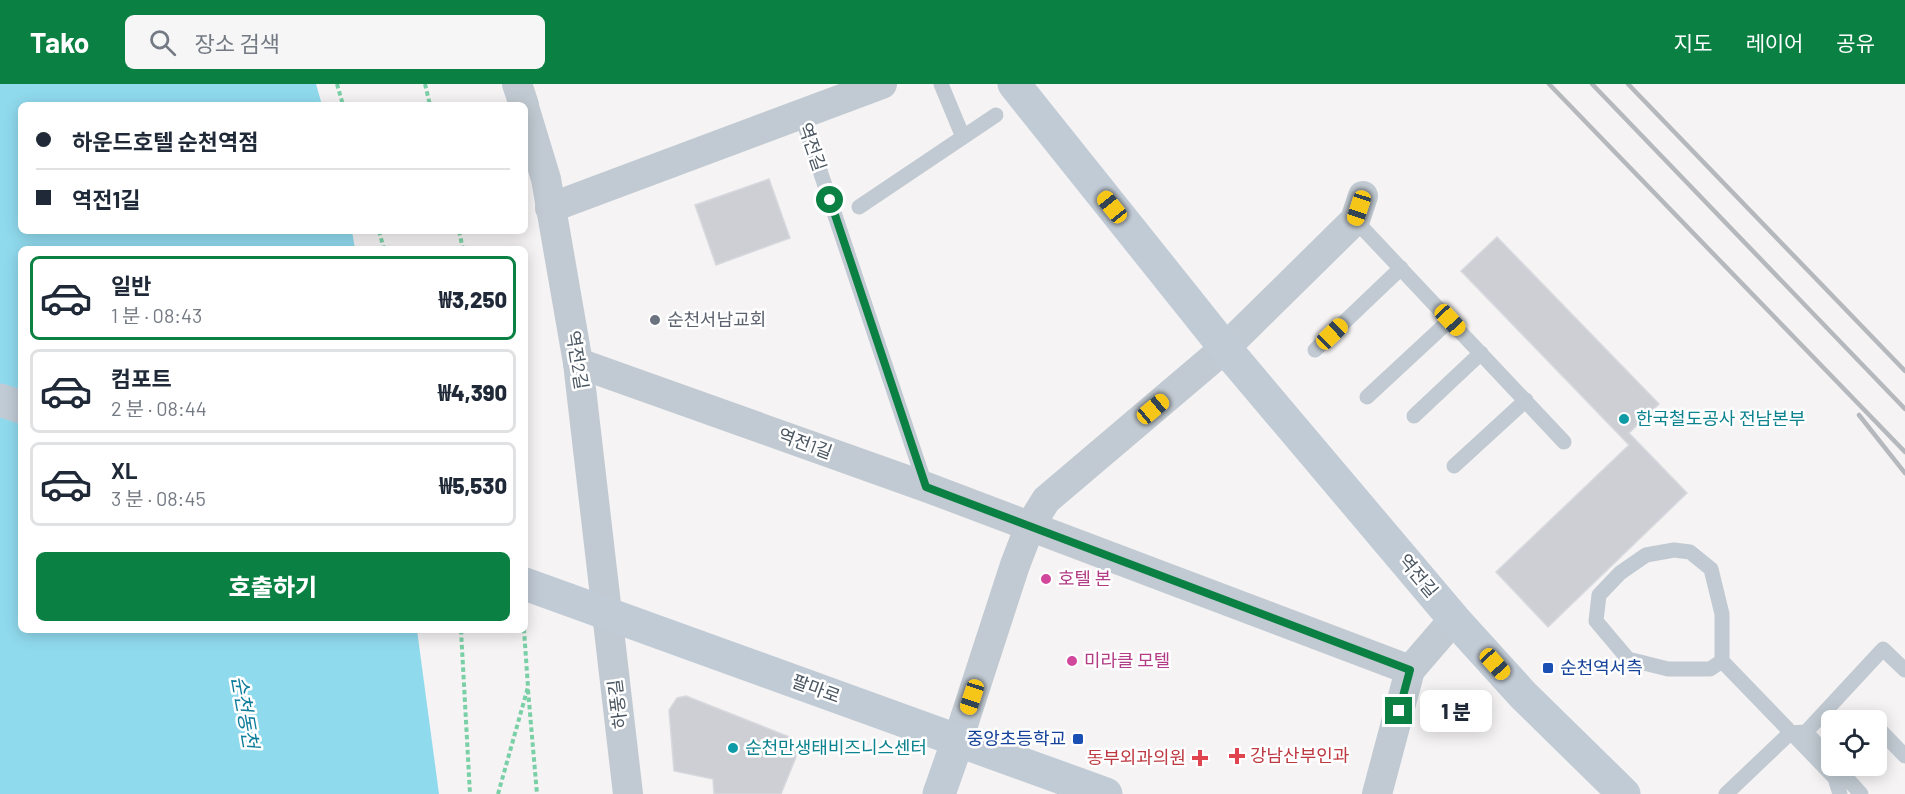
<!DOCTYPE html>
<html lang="ko">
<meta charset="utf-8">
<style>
body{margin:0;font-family:Barlow,"Noto Sans KR",sans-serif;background:#f6f6f7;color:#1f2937;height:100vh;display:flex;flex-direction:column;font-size:22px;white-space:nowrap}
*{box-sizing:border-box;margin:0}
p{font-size:20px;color:#747a83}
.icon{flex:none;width:33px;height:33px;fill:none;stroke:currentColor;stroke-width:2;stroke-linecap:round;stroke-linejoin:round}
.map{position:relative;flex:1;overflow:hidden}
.sheet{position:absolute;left:18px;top:162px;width:510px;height:387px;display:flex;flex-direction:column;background:#fff;border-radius:9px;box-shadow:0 3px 15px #0003}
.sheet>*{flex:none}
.banner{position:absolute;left:18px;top:18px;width:510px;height:132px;border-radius:9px;box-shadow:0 3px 15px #0003;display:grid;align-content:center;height:132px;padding:0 18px;background:#fff}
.buttons{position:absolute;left:1821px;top:626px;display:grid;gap:12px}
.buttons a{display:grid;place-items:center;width:66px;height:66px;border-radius:9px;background:#fff;box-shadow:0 3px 15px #0003;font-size:30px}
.end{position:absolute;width:27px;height:27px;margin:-14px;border:8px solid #0b8043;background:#fff;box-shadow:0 0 0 3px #fff}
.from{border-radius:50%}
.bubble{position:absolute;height:42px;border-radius:9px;background:#fff;box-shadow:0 3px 15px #0003;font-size:20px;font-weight:800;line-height:42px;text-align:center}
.car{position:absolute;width:18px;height:36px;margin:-18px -9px;border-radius:8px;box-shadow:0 0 4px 2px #0007;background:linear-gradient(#f5c518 24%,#345 0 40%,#f5c518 0 76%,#345 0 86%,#f5c518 0)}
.banner b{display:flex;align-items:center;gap:21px;height:57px;font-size:22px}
.banner b+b{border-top:2px solid #e0e1e3}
.banner i{width:15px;height:15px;background:#1f2937}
ul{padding:10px 0 0;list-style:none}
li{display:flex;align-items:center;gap:18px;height:84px;margin:0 12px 9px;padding:0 6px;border:3px solid #e0e1e3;border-radius:9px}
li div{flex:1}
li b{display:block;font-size:22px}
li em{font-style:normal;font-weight:800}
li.selected{border-color:#0b8043}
li>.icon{width:54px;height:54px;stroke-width:1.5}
.cta{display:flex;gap:12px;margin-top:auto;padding:12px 18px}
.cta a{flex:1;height:69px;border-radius:9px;background:#0b8043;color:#fff;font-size:24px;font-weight:800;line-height:69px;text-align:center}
header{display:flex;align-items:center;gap:36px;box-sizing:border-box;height:84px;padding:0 30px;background:#0b8043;color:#fff}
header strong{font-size:28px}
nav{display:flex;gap:33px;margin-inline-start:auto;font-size:21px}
.search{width:420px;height:54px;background:#f6f6f7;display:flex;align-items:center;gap:15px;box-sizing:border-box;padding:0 21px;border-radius:9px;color:#747a83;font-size:22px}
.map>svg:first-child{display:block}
.water{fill:#90daee}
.building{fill:#cdcfd5;stroke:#d7d9de;stroke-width:1.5}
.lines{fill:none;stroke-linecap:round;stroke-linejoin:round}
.path{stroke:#7ad0a6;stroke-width:4;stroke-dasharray:4.5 3;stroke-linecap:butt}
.lane{stroke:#c1cad2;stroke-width:15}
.street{stroke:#c1cad2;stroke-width:30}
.secondary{stroke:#c1cbd6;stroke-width:33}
.rail{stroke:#b5b8bd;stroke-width:4.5}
.route{stroke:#0b8043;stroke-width:8}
.worship-dot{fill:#6b7280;stroke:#fff;stroke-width:2}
.culture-dot{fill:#0f9aa8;stroke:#fff;stroke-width:2}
.hotel-dot{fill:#d1479c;stroke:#fff;stroke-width:2}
.transit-dot{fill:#1a4fb4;stroke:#fff;stroke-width:2}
.health-dot{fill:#e0444e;stroke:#fff;stroke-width:2}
.labels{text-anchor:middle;stroke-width:5;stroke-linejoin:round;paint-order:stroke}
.street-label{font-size:18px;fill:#4a5661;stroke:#fff}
.worship-label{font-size:18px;fill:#5b616d;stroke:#fff;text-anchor:start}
.culture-label{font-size:18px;fill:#0d838f;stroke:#fff;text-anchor:start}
.hotel-label{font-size:18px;fill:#b23c85;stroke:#fff;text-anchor:start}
.transit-label{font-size:18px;fill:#164399;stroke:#fff;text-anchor:start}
.health-label{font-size:18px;fill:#be3a42;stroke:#fff;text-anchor:start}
.water-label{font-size:20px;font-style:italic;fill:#0c7c9b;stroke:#fff}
</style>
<header>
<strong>Tako</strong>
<div class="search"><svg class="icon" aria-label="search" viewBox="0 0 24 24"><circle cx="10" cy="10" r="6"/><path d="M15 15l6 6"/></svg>장소 검색</div>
<nav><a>지도</a><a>레이어</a><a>공유</a></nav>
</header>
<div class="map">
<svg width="1905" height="710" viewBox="0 0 1905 710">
<rect width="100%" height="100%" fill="#f5f3f3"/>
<path class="water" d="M0,0H316L322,21H21V147H352L355,165H21V546H417L439,710H0Z"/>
<g class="building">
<path d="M769,95L790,154L716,181L695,121Z"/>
<path d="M1497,153L1659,320L1629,349L1687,409L1548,543L1496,488L1629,361L1461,187Z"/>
<path d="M686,612L792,654L796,673L781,710H714L713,695L674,687L669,626L677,614Z"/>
</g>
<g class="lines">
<g class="path">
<path d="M337,0L343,21"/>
<path d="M425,0L430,21"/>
<path d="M379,147L384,165"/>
<path d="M459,147L463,165"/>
<path d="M461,546L470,710"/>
<path d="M528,606L537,710"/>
<path d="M498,710L528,603L524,546"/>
</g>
<g class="lane">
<path d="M941,0L963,53"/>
<path d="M801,30L926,403"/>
<path d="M859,123L996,31"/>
<path d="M1355,136L1564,358"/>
<path d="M1315,266L1401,184"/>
<path d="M1367,313L1450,236"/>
<path d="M1414,332L1481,269"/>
<path d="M1454,382L1526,316"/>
<path d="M1722,577L1710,585H1668L1628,575L1596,537L1599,511L1620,489L1646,471L1674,466L1690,468L1711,485L1722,530V577L1835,694L1840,710"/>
<path d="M1876,642L1905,672"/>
<path d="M1806,648L1832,677"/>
<path d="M1835,681L1861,710"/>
<path d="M1726,710L1790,649L1806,648L1883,565L1905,586"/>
</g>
<g class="street">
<path d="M517,0L524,21"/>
<path d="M525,26L546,95L578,279L628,710"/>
<path d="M550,124L882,0"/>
<path d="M578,279L926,403L1410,586L1454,535"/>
<path d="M958,656L1015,481L1030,442L1046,416L1225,264L1355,136L1363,112"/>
<path d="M1377,710L1410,586"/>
</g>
<g class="secondary">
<path d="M1014,0L1225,264L1454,535L1523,611L1624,710"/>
<path d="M0,316L21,323"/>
<path d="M525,500L1106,710"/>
<path d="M939,710L958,656"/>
</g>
<g class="rail">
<path d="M1549,0L1905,368"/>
<path d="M1592,0L1905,325"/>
<path d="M1628,0L1905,287"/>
<path d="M1859,331L1905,389"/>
</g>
</g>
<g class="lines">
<path class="route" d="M830,116L926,403L1410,586L1399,627"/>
</g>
<circle class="worship-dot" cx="655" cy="236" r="6"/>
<g class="culture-dot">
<circle cx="1624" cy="335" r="6"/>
<circle cx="733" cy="664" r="6"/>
</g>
<g class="hotel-dot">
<circle cx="1046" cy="495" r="6"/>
<circle cx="1072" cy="577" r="6"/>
</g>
<g class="transit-dot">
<rect x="1542" y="578" width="12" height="12" rx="3"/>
<rect x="1072" y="649" width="12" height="12" rx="3"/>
</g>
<g class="health-dot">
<path d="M1234 663h6v6h6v6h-6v6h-6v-6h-6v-6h6z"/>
<path d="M1197 665h6v6h6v6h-6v6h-6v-6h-6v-6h6z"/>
</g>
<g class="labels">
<g class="street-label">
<text transform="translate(812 63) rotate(71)" y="6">역전길</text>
<text transform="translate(577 276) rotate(81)" y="6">역전2길</text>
<text transform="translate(805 360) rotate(20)" y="6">역전1길</text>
<text transform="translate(1418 492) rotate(50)" y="6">역전길</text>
<text transform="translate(816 605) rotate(20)" y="6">팔마로</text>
<text transform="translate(618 620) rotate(-97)" y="6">하풍길</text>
</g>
<g class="worship-label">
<text x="667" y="242">순천서남교회</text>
</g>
<g class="culture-label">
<text x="1636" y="341">한국철도공사 전남본부</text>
<text x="745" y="670">순천만생태비즈니스센터</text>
</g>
<g class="hotel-label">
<text x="1058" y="501">호텔 본</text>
<text x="1084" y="583">미라클 모텔</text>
</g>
<g class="transit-label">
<text x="1560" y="590">순천역서측</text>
<text x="1066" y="661" text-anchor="end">중앙초등학교</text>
</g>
<g class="health-label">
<text x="1250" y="678">강남산부인과</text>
<text x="1186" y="680" text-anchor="end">동부외과의원</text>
</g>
<g class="water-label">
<text transform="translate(245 628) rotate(80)" y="7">순천동천</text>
</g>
</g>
</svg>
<div class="buttons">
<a><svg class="icon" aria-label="locate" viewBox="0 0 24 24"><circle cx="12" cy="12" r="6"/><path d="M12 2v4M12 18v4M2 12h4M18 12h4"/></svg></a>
</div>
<i class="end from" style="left:830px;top:116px"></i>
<i class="end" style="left:1399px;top:627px"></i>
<div class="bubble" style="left:1420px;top:606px;width:72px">1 분</div>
<i class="car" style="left:1112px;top:123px;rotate:321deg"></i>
<i class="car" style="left:1359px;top:124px;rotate:198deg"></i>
<i class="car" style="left:1450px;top:236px;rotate:137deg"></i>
<i class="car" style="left:1332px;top:250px;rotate:46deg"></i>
<i class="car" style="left:1153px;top:325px;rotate:50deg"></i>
<i class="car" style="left:1495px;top:580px;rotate:138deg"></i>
<i class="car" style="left:972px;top:613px;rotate:198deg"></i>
<div class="banner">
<b><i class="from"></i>하운드호텔 순천역점</b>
<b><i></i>역전1길</b>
</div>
<section class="sheet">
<ul>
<li class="selected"><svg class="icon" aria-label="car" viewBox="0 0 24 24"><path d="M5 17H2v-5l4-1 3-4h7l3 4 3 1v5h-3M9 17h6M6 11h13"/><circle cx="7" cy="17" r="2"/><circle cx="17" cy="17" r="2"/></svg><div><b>일반</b><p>1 분 · 08:43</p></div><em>₩3,250</em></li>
<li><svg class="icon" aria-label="car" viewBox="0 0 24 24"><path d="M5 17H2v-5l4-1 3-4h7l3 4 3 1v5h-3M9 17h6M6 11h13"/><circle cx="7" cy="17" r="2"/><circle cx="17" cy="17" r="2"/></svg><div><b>컴포트</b><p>2 분 · 08:44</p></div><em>₩4,390</em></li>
<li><svg class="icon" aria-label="car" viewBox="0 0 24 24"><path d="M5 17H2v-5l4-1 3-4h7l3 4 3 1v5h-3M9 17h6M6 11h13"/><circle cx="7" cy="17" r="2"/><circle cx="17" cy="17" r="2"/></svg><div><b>XL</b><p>3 분 · 08:45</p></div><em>₩5,530</em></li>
</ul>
<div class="cta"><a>호출하기</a></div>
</section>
</div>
